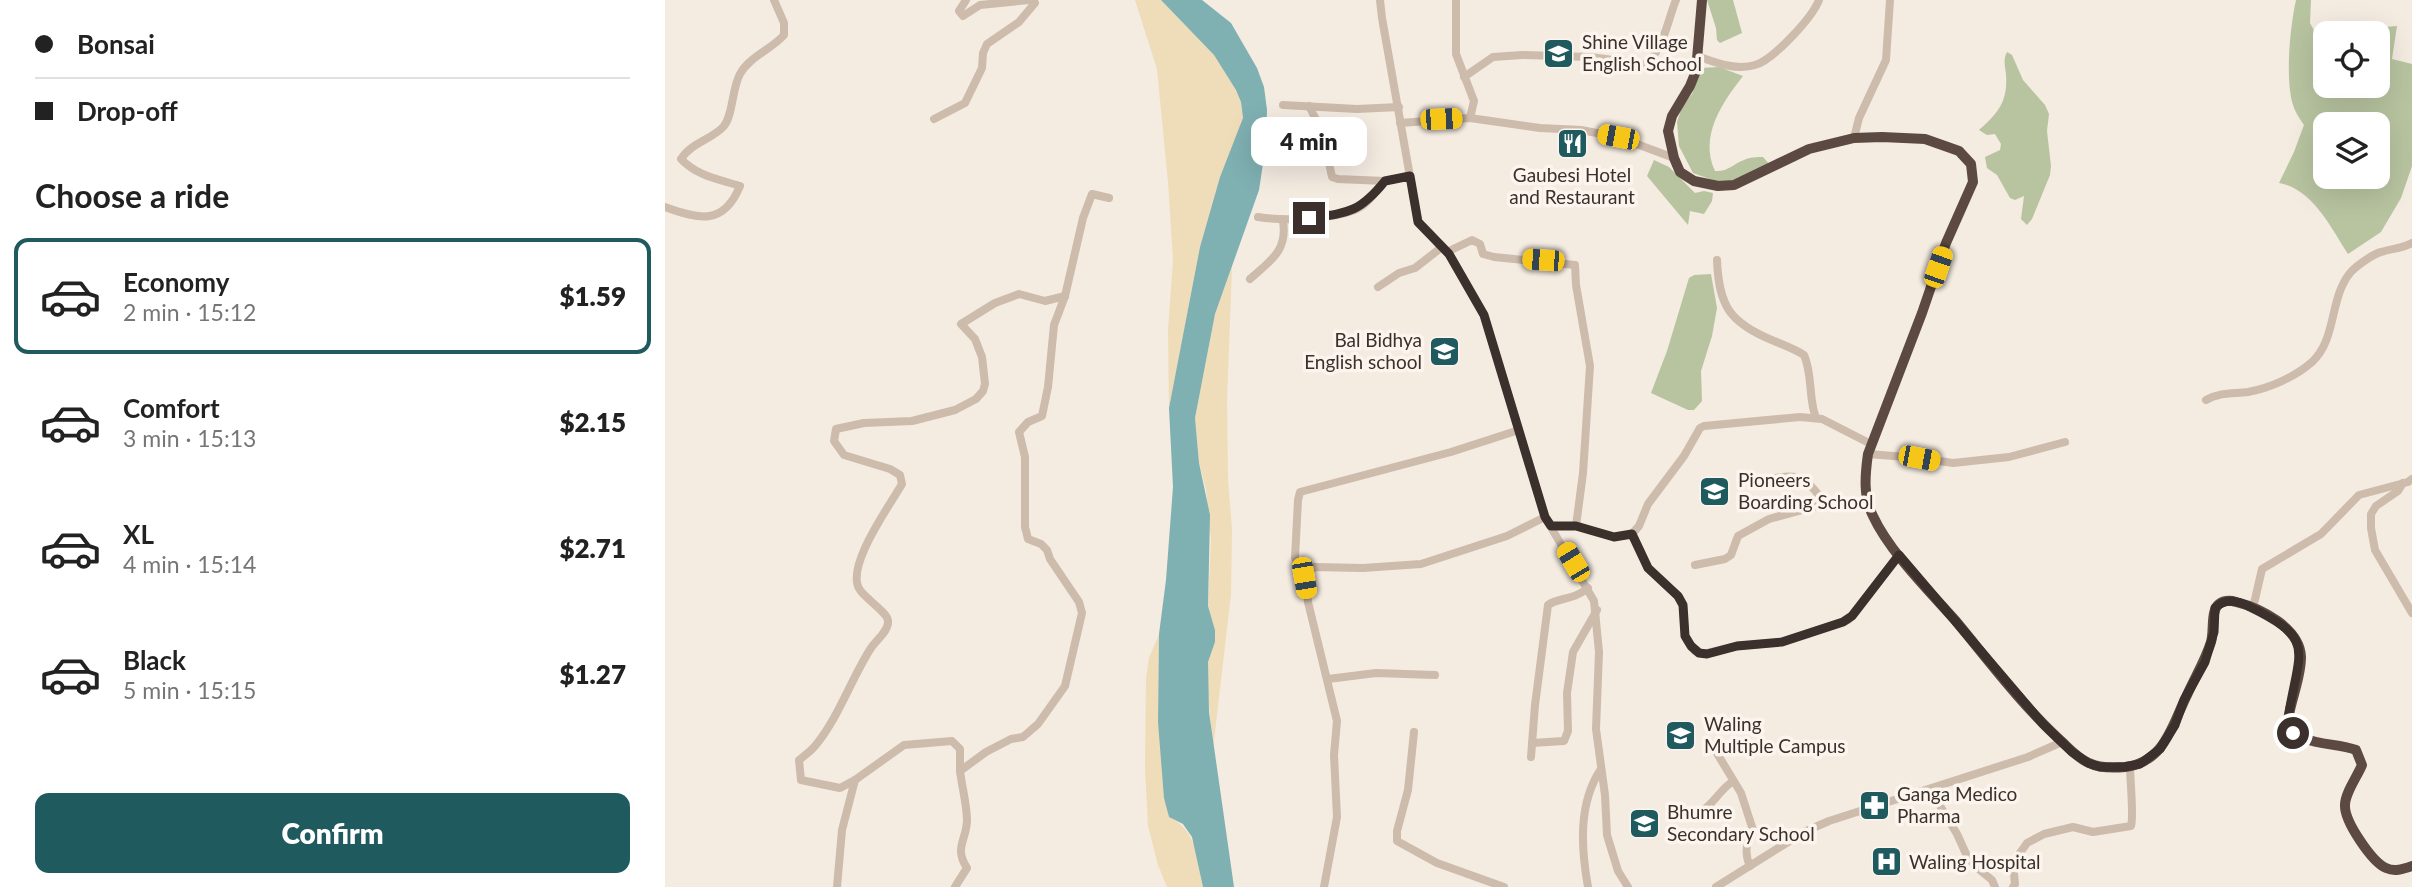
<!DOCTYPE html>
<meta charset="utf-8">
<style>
body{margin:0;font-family:Lato,sans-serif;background:#f2f2f2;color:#222;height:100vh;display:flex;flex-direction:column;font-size:26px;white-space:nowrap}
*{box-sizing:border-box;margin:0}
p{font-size:23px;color:#767676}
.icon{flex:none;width:38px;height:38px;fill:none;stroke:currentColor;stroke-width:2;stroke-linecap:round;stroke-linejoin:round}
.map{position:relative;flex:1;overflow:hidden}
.panel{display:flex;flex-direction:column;background:#fff;width:665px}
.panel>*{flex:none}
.guide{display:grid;align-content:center;height:154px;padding:0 35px;background:#fff}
.tools{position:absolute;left:1648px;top:21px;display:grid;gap:14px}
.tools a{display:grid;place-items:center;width:77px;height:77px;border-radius:14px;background:#fff;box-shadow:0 7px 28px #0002;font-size:35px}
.end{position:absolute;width:32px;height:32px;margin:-16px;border:9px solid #3b302b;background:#fff;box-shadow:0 0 0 4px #fff}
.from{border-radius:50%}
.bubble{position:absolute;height:49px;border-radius:14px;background:#fff;box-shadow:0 7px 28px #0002;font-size:23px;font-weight:800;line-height:49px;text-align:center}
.car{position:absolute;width:21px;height:42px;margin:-21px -10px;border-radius:9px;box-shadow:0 0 5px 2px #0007;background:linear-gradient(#f5c518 24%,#345 0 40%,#f5c518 0 76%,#345 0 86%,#f5c518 0)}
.guide b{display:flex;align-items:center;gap:24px;height:66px;font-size:26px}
.guide b+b{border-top:2px solid #e0e0e0}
.guide i{width:18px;height:18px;background:#222}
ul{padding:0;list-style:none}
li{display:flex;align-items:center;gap:21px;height:116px;margin:0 14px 10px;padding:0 21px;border:4px solid transparent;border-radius:14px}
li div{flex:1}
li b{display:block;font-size:26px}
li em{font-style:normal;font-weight:800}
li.active{border-color:#1f5a5e}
li>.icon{width:63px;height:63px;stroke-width:1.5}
h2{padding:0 35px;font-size:32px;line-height:84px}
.action{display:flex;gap:14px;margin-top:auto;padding:14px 35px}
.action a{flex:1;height:80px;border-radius:14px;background:#1f5a5e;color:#fff;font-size:28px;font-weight:800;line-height:80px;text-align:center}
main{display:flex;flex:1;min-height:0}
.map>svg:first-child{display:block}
.green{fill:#b8c4a0;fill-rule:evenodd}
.sand{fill:#efdcb8}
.water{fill:#7fb0b2}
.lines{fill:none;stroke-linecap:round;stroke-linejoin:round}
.minor{stroke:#cdbbac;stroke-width:8}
.highway{stroke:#5c4a42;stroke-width:10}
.route{stroke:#3b302b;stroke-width:9}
.labels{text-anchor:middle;stroke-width:7;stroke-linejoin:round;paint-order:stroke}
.poi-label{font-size:19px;fill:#3b302b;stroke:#fbf5ee;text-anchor:start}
</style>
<main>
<section class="panel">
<div class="guide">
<b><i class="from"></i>Bonsai</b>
<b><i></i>Drop-off</b>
</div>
<h2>Choose a ride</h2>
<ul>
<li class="active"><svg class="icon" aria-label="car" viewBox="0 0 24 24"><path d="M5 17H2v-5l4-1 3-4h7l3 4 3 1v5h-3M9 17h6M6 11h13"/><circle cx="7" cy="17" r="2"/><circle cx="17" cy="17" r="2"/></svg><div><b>Economy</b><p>2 min · 15:12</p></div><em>$1.59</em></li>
<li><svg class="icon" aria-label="car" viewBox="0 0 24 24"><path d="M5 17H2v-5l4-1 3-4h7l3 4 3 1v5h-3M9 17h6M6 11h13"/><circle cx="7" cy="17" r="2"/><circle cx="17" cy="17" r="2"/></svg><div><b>Comfort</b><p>3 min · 15:13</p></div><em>$2.15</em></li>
<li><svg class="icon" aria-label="car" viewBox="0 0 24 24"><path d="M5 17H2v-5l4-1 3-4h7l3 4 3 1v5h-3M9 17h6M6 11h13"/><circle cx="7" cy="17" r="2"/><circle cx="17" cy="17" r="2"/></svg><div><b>XL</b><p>4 min · 15:14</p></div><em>$2.71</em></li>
<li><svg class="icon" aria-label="car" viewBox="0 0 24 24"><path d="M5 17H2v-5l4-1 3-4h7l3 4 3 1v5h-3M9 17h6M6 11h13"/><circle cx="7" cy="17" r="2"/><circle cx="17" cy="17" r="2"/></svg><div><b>Black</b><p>5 min · 15:15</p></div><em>$1.27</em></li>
</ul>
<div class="action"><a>Confirm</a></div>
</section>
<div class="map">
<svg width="1747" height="887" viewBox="0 0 1747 887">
<rect width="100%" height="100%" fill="#f4ebe1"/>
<g class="green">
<path d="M1042,0H1068L1077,33L1055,43L1052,40L1051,28Z"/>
<path d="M1631,0H1646L1645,23L1652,36L1661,34V86H1713V33H1705L1710,28L1732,26L1727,59L1747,64V166L1736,198L1716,232L1683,254C1666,228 1648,189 1614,183L1629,152L1639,125C1635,119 1630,112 1628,105C1620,79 1625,27 1631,0ZM1661,124H1713V177H1661Z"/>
<path d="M1342,52L1347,55L1358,80L1380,105L1384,114L1382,131L1386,166L1385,175L1367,219L1362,225L1356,219L1359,196L1350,200L1345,198L1332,175L1322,168L1320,157L1335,150L1336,144L1330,134L1322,135L1314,130C1333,113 1343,102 1341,74C1340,66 1338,59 1342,52Z"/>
<path d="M1054,67L1078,76C1057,103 1034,136 1050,171C1063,172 1068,164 1079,160C1085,157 1092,157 1098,157L1105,165L1061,183H1056L1028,173L1014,146L1012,122L1017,107L1027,94L1036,68Z"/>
<path d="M989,160L1004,167L1030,193L1039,191L1048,193L1047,201L1039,214L1025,211L1023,225L982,176Z"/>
<path d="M1046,274L1052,308L1047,336L1036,371L1037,401L1029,410H1023L986,393L1002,351L1024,278L1029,275Z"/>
</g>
<g class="sand">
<path d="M470,0H496L549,55L571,90L576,102L578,119L555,177L535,247L504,408L503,330L508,260L503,182L492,69Z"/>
<path d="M567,267L562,399L563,480L567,529L566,594L548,749L542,682L543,662L550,642V630L543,606L546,540L541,489L534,463L530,418L550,314Z"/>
<path d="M494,634L493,722L504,817C533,831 531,858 538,887H502L493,865L483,826L480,768L481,679L484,658Z"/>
</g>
<path class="water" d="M496,0H537L566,23L592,68L599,87L602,110L601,144L594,190L550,314L530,418L534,463L545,515L543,606L550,630V642L543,662L544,712L569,887H538L527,837L518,824L504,817L499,798L493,722L494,634L501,580L508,487L504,408L535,247L555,177L578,118L576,102L571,90L549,55Z"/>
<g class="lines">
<g class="minor">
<path d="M301,0L294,11L298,16L315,5L364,0"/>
<path d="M715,0L717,18L753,222L784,254L819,315L880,517L929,601L934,652L931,729L940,795L942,835L953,871L963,887"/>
<path d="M791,0V54L809,101L805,118"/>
<path d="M1032,56C1049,62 1071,71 1090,65C1108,60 1147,18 1154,0"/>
<path d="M799,77L828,57L857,55L925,57L963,62L971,68C997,62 1002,21 1011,0"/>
<path d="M618,105L692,109L734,107"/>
<path d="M644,106L657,131L667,177L673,179L720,181L745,176"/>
<path d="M269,119L300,103L317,68L318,53L322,44L354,22L370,3L368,0"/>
<path d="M735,123L805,118L875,128L916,130L953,137L1009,158"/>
<path d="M1189,138L1194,118L1221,60L1225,0"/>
<path d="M0,207C35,220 59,225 75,186C53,179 32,176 16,159C27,142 48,139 59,126C68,115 67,88 75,74C84,57 107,49 119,35V23L109,0"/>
<path d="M593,217C618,221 677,220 697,206C706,199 713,190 720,181"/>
<path d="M782,252L807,240L815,244L818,254L829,257L910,265L911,285L925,366L918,473L911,526"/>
<path d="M1052,260C1054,307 1065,323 1109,341C1119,345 1130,349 1139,355C1148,375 1143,398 1151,418"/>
<path d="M585,279C605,261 623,251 618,221"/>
<path d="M713,287L734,273L750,268L777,247"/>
<path d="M1541,400C1554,392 1569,394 1583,392C1605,388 1630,377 1647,362C1672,339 1664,299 1685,273C1691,266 1708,254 1716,252C1728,248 1736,249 1747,243"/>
<path d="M1203,454L1254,458L1288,463L1344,457L1400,442"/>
<path d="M1088,483C1124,475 1139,468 1159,504L1203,507"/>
<path d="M1738,483L1733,491L1711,506L1706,514V528L1710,550L1747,613"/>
<path d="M886,526H911L949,537L967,534L983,568L1013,596L1018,605L1020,636L1030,651L1038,654L1072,646L1117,642L1183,620L1234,555"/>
<path d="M967,534L974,526L983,504L1019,456L1035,428L1039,426L1135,417L1157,419L1206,444"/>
<path d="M1030,565L1060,559L1066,555L1073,536L1104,519L1159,504"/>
<path d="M643,569L632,562L630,558L633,500L635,492L786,452L854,430"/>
<path d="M1588,608L1597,569L1656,534L1694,495L1743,482L1747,479"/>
<path d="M663,679L711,673L770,675"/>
<path d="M749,732L743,790L732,831V841L772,863L839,887"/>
<path d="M867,743L899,741L903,731L902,693L908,652L932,610"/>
<path d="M1047,745L1076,793L1088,830C1081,842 1079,853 1085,866"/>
<path d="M866,757L870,705L883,605C894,597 907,601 923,588"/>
<path d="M190,780L239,745L287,741L295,749V771"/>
<path d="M1265,789L1292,834L1302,856L1311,867L1327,880L1330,887"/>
<path d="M1038,810C1049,803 1055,790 1067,782"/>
<path d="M172,887L177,830L190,780L175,788L136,780L134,760C139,756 146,751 150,746C174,717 186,679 206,648C211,640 224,631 223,621C223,613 201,599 195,590C179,568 225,505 237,484L235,475L225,469L179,455L169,441L171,429L199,423L247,421L290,410L311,399L318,391L320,384L317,357L310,339L296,324L330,303L354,294L380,301L400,296"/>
<path d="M290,887L302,868C289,848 301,841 302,821C302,805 297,787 295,771L321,752L346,739L358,737L373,724L400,686L417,613L414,602L385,559L382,550L376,544L363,539L360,527V457L354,432L363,422L377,416L383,387L389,325L400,296L418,218L427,194L444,198"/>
<path d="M659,887L672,817L669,755L672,721L643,602L640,573L649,567L698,568L756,564L842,536L880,517"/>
<path d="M923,887C916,848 913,803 936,769"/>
<path d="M1051,887L1139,832L1164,821L1363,757L1397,742"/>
<path d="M1348,887L1350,884L1348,863L1362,843L1379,834L1408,827L1428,832L1466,826C1469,817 1465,779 1465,766"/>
</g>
<path class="highway" d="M1037,0L1031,71L1025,86L1007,116L1003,131L1009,158L1015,172L1029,181L1053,186L1069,185L1144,149L1189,138L1217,137L1260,139L1294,151L1306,164L1308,182L1281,243L1257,313L1203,454C1200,475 1198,497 1208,516C1224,551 1264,591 1290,620C1324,661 1356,704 1395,740C1404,748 1412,758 1424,763C1434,768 1448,768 1460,767C1500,762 1507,725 1522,695C1530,677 1540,661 1546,642C1549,632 1546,614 1552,606C1557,600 1565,600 1571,602C1596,608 1635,628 1636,657C1636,678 1626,699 1623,720C1631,748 1668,741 1691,750L1697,765C1692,777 1680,793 1680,805C1679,821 1707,862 1721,868C1730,872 1738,869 1747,866"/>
</g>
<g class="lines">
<path class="route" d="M644,218C683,213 694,213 720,181L745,176L753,222L784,254L819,315L880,517L886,526H911L949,537L967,534L983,568L1013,596L1018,605L1020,636L1026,646L1034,653L1042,654L1072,646L1117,642L1178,622L1187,616L1234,555L1378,724L1407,752L1423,763L1435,767H1459L1475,764L1495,749L1510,725L1519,700L1540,662L1549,632L1550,608C1560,598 1572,600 1585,607C1648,638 1636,647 1625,707C1623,718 1623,724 1628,733"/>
</g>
<defs>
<symbol id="school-square" viewBox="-11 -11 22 22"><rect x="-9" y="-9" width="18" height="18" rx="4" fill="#1f5a5e" stroke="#fbf5ee"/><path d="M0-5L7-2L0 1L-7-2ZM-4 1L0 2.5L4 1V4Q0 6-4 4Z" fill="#fff"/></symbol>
<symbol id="restaurant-square" viewBox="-11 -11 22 22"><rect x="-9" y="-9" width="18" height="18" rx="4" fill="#1f5a5e" stroke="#fbf5ee"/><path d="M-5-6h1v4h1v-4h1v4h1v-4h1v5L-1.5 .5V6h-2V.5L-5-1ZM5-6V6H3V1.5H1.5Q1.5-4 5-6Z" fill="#fff"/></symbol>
<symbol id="pharmacy-square" viewBox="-11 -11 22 22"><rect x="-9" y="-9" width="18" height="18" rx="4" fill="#1f5a5e" stroke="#fbf5ee"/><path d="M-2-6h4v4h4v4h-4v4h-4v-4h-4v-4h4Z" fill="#fff"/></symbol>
<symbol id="hospital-square" viewBox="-11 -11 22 22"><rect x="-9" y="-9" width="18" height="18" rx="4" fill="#1f5a5e" stroke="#fbf5ee"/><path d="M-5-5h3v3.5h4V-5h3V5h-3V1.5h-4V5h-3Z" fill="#fff"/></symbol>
</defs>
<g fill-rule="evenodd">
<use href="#school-square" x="876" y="36" width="35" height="35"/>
<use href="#restaurant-square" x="890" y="126" width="35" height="35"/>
<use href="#school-square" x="762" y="334" width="35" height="35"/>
<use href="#school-square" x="1032" y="474" width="35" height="35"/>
<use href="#school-square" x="998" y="718" width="35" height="35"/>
<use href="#pharmacy-square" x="1192" y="788" width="35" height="35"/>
<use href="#school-square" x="962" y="806" width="35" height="35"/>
<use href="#hospital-square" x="1204" y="844" width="35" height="35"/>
</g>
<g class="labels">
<g class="poi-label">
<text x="917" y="49">Shine Village<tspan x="917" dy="22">English School</tspan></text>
<text x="907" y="182" text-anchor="middle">Gaubesi Hotel<tspan x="907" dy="22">and Restaurant</tspan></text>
<text x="757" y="347" text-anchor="end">Bal Bidhya<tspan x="757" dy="22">English school</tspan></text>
<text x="1073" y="487">Pioneers<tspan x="1073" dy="22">Boarding School</tspan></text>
<text x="1039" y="731">Waling<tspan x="1039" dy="22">Multiple Campus</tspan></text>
<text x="1232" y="801">Ganga Medico<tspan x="1232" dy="22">Pharma</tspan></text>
<text x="1002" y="819">Bhumre<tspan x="1002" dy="22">Secondary School</tspan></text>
<text x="1244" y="869">Waling Hospital</text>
</g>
</g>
</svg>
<div class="tools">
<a><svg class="icon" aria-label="locate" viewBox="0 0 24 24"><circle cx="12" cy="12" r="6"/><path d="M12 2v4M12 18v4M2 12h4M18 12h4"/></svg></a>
<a><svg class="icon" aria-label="layers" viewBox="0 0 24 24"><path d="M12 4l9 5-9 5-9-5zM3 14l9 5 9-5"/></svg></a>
</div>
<i class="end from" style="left:1628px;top:733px"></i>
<i class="end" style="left:644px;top:218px"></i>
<div class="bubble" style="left:586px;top:117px;width:116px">4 min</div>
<i class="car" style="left:776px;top:119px;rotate:88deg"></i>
<i class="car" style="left:953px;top:137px;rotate:281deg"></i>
<i class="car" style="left:878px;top:260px;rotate:274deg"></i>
<i class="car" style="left:1273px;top:267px;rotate:19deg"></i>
<i class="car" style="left:1254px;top:458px;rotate:101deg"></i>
<i class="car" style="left:908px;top:562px;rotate:329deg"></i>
<i class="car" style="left:639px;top:578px;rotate:170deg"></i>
</div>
</main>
